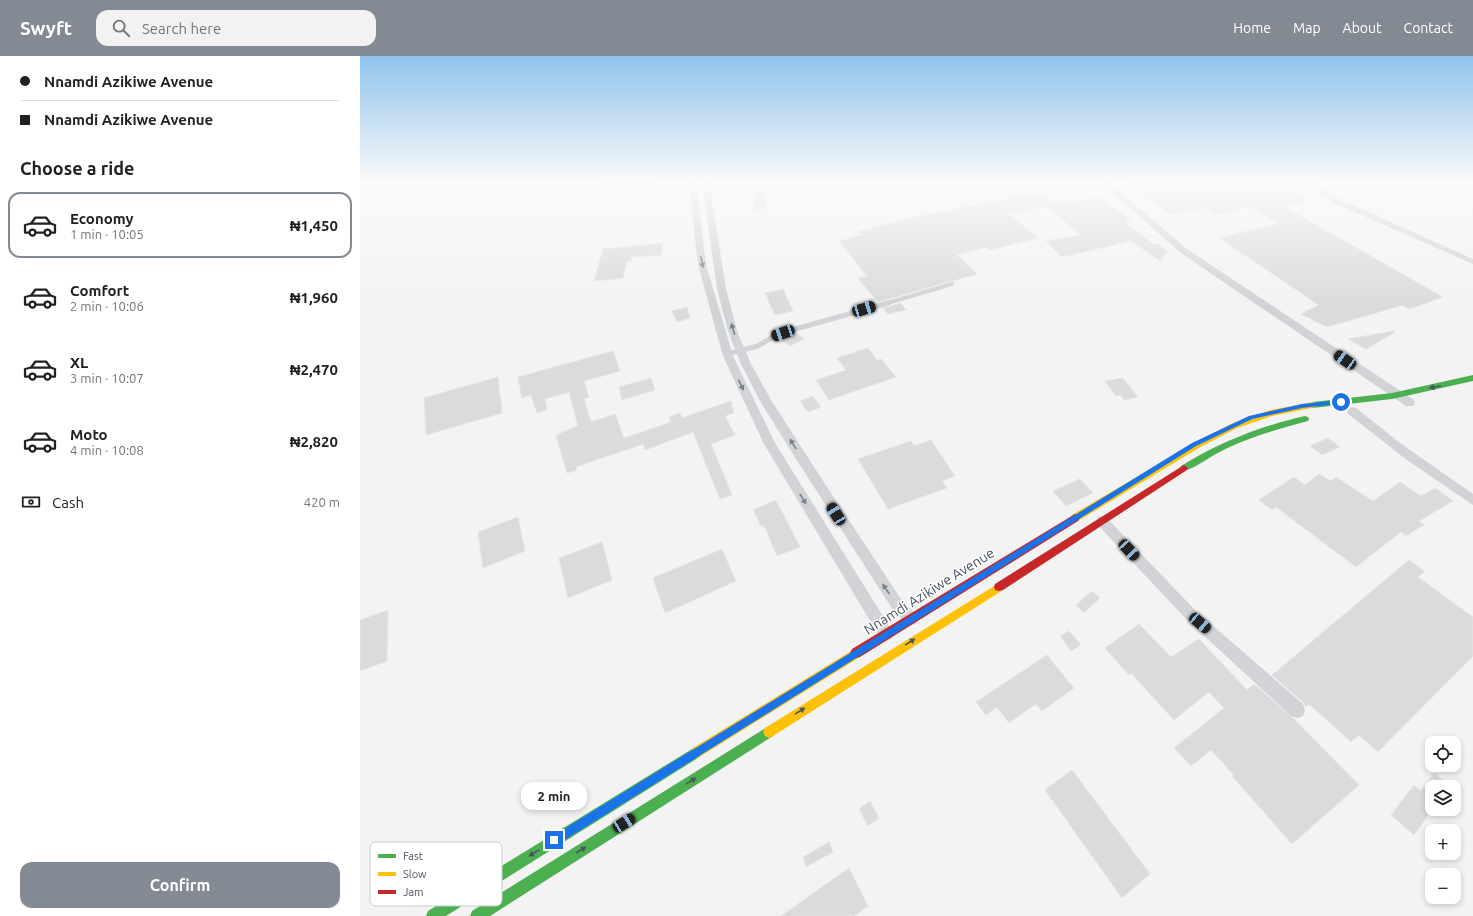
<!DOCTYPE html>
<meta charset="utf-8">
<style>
body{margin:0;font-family:Ubuntu,sans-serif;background:#f2f2f2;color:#202124;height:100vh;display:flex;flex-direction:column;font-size:15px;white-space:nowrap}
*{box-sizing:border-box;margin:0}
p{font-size:13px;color:#757577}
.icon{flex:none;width:22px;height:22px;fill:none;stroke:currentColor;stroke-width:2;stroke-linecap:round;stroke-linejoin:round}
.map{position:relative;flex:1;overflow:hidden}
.panel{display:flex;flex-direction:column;background:#fff;width:360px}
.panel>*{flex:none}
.banner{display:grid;align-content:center;height:88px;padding:0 20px;background:#fff}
.controls{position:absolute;left:1065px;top:680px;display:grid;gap:8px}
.controls a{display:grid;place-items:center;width:36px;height:36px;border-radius:8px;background:#fff;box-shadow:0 2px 6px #0003;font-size:20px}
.end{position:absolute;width:18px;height:18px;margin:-9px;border:5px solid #1a73e8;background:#fff;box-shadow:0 0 0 2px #fff}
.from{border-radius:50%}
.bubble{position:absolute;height:28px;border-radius:12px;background:#fff;box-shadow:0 2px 6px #0003;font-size:13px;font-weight:700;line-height:28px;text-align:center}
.car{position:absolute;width:12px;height:24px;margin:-12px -6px;border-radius:5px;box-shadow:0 0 3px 1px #0007;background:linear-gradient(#222 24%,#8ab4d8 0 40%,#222 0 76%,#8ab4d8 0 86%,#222 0)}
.banner b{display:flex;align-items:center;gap:14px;height:38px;font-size:15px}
.banner b+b{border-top:1px solid #e0e0e0}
.banner i{width:10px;height:10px;background:#202124}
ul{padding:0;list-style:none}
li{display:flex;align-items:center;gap:12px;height:66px;margin:0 8px 6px;padding:0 12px;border:2px solid transparent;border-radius:12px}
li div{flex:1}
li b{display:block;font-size:15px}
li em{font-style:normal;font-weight:700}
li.on{border-color:#848a94}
li>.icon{width:36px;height:36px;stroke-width:1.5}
h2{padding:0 20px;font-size:18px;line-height:48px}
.pay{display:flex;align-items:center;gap:10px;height:44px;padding:0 20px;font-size:15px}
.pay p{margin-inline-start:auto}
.button{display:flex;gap:8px;margin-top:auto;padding:8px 20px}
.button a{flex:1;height:46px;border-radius:12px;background:#848a94;color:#fff;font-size:16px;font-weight:700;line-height:46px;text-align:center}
header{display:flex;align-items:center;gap:24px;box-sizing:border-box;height:56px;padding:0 20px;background:#848a94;color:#fff}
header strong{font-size:19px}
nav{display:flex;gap:22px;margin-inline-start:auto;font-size:14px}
.search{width:280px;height:36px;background:#f2f2f2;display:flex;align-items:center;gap:10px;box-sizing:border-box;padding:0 14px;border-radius:12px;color:#757577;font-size:15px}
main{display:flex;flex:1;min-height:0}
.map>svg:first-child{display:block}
.building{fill:#dadbdd;stroke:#e5e5e6}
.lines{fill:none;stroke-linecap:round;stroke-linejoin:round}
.lane-far1{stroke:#d1d3d6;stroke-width:4}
.lane{stroke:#d1d3d6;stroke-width:5}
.street{fill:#d1d3d6;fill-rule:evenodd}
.fast{fill:#4caf50;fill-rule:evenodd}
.slow{fill:#ffc107;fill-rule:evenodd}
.jam{fill:#c62828;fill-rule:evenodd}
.oneway{fill:#787f8a}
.oneway2{fill:#485760}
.route{fill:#1a73e8}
.labels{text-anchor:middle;stroke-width:3;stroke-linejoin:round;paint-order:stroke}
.street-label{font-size:14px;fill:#485261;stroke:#fff}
.key{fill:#fff;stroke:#c8cbd0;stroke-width:1}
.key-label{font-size:11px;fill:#485261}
</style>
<header>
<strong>Swyft</strong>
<div class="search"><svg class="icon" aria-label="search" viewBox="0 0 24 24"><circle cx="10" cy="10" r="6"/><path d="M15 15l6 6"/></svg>Search here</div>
<nav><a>Home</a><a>Map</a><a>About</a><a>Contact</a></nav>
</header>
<main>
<section class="panel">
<div class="banner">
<b><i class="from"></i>Nnamdi Azikiwe Avenue</b>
<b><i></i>Nnamdi Azikiwe Avenue</b>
</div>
<h2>Choose a ride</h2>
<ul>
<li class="on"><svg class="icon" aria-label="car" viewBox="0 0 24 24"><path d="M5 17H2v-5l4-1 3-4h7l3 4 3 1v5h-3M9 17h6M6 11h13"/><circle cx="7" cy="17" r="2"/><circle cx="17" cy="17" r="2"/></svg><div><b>Economy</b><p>1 min · 10:05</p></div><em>₦1,450</em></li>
<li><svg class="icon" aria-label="car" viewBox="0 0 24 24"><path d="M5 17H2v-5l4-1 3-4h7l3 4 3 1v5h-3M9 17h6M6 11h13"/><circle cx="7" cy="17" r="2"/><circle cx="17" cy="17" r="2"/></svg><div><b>Comfort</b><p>2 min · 10:06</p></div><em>₦1,960</em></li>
<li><svg class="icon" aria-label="car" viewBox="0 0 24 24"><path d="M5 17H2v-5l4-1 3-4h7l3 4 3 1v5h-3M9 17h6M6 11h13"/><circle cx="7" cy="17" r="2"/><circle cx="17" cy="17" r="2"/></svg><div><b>XL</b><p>3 min · 10:07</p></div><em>₦2,470</em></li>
<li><svg class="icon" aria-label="car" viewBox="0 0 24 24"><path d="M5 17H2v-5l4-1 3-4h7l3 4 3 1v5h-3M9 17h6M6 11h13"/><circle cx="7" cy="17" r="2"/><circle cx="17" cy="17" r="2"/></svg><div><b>Moto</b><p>4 min · 10:08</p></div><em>₦2,820</em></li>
</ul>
<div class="pay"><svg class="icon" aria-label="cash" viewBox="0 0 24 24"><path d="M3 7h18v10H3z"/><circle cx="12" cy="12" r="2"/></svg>Cash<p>420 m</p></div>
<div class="button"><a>Confirm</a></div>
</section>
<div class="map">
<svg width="1113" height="860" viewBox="0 0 1113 860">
<rect width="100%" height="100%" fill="#f3f3f3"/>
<g class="building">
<path d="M239,126H295V133L237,139Z"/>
<path d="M771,126H943L949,131L931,135L950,144L925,151L1083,241L1049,253L1043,249L967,271L941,258L959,249L859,182L919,167L888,150L856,159L844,152L810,158Z"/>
<path d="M406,136V153L395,154V137Z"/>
<path d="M680,136L692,146L698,145L702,148L738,141L771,165L765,166L794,189L797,188L809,196L805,198L800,205L771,185L702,201L686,185L721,179L686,150L648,158L679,182L629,194L626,191L597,199L617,218L518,246L498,222L507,220L479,185L502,179L498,176L550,162Z"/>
<path d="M303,187L301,199L272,201L271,205H267L263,222L234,225L243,193Z"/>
<path d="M423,233L433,255L415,259L405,237Z"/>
<path d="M541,247L546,254L528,258L523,252Z"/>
<path d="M327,251L330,262L317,266L312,255Z"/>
<path d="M1034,275L1035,276L1006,293L988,283Z"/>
<path d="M436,277L444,283L430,290L420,283Z"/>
<path d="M508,292L517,304L521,303L536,321L469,344L456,324L486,314L477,302Z"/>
<path d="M253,295L260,315L224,325L229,341L224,343L231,366L255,358L264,382L311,366L309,361L320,357L322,362L371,345L374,357L365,360L375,379L351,388L372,439L360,443L333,376L285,394L283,388L216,411L217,414L207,417L196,379L218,370L209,336L185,343L187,354L177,357L171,339L162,342L158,321Z"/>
<path d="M138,321L142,357L66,379L64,342Z"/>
<path d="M291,322L295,334L262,344L259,331Z"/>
<path d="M763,322L778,341L764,344L761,339L756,340L745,325Z"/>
<path d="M453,340L461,351L448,356L440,345Z"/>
<path d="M968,382L980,391L962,399L950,390Z"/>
<path d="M571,384L595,420L582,425L587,432L528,453L498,403L551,385L554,390Z"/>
<path d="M959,418L971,425L976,421L1013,445L1040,426L1061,440L1075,432L1093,445L1059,465L1064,469L1046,480L1041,476L996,511L916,451L912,454L899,444L934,421L945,429Z"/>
<path d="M720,423L733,437L706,450L693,435Z"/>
<path d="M416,444L440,491L417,500L404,469L401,470L393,454Z"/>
<path d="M158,461L165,495L123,512L118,476Z"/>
<path d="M242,486L252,524L208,542L199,502Z"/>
<path d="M362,493L376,525L305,557L293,522Z"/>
<path d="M1049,504L1065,515L1058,521L1113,561V600L1018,696L999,679L991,686L949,648L946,651L944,647L912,619Z"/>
<path d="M732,535L740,542L724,557L716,549Z"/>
<path d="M28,554L27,605L0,615V564Z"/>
<path d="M779,568L811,601L839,583L887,634L894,628L933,662L999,729L932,788L872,720L874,719L851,694L831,710L814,692L864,652L849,636L814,664L771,617L769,619L745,592Z"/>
<path d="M709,575L721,589L711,595L700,580Z"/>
<path d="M687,599L714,632L682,655L676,648L649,667L637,651L626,659L616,646Z"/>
<path d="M712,714L790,818L762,842L685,734Z"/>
<path d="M1074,717L1091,731H1072V754L1054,779L1031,759L1054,729L1061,735Z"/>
<path d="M510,745L519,762L508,770L499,753Z"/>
<path d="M469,786L473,796L446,811L443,801Z"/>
<path d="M489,812L508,850L494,860H421Z"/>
</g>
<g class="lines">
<path class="lane-far1" d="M524,248L592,228"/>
<path class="lane" d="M367,298L398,290L414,280L432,274L528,247"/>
<g class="street">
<path d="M329,126H336L346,209L373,300L415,387L531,573L533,578L531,583L526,585L521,583L404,388L363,300L338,209Z"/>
<path d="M342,126H349L366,233L377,275L391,308L411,344L465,428L543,546L556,558L558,563L556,568L551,569L546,568L533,554L431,395L400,345L381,308L368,275L357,233Z"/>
<path d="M741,126H748L827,193L1054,344L1055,347L1054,350H1046L821,197Z"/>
<path d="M944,126H952L982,144L1113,203V208L976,148Z"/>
<path d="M992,351L996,352L1040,387L1113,438V449L1047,404L988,358L987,355L988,352Z"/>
<path d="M742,460L746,461L836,555L943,648L945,654L943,660L937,662L931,660L826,563L738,469L736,465L738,461Z"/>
</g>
<g class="fast">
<path d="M1113,319V325L1032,343L953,352L949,349L953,346L1032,337Z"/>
<path d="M945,360L948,361L949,363L948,365C915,374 884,382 854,399C847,403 828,417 821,414L820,412L821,410C860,386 901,370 945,360Z"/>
<path d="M409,670L413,672L415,676L413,680L130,860H110L112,855Z"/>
<path d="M337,690L341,692L343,696L341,700L86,860H66L68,855Z"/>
</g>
<g class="slow">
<path d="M953,346L956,347L957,349L956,351L912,360L877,372L842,390L718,465H712L710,462L712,459L836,386L871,368L911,354Z"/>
<path d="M639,527L643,528L644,531L643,534L413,680L409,682L405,680L403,676L405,672Z"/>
<path d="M496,592L500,593L502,597L500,601L341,700L337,702L333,700L331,696L333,692Z"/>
</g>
<g class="jam">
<path d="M824,409L828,412L827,414L643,534L639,535L635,534L634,531L635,528Z"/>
<path d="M715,458L718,459L720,462L718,465L500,601L496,602L492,601L490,597L492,593Z"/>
</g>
</g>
<defs><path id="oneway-solid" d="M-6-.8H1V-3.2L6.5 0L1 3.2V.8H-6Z"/></defs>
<g class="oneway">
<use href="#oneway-solid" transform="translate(342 206) rotate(79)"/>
<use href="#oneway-solid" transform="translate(373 273) rotate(-107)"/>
<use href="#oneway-solid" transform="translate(381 329) rotate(64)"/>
<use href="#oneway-solid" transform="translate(433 388) rotate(-122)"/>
<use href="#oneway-solid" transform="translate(443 443) rotate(58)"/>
<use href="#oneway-solid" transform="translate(526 533) rotate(-124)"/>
</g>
<g class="oneway2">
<use href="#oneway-solid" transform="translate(1075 331) rotate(168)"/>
<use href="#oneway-solid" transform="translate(550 586) rotate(-32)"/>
<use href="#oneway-solid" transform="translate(440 655) rotate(-32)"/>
<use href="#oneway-solid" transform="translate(331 725) rotate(-32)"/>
<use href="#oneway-solid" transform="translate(221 794) rotate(-32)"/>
<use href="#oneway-solid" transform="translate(174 797) rotate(148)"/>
</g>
<linearGradient id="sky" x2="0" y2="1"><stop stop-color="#8fc3ec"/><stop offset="0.51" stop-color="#fafafa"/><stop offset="1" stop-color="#fafafa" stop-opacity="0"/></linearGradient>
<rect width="1113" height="246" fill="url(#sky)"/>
<path class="route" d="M981,344L984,346L983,347L942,352L892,363L836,390L198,788L194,789L191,788L190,784L191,781L832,387L889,360L942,348Z"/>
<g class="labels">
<g class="street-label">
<text transform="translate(569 535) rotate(-32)" y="5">Nnamdi Azikiwe Avenue</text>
</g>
</g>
<rect x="10" y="786" width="132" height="64" rx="6" class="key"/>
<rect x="18" y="798" width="18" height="4" fill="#4caf50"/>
<rect x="18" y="816" width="18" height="4" fill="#ffc107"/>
<rect x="18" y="834" width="18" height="4" fill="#c62828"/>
<g class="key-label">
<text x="43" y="804">Fast</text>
<text x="43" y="822">Slow</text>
<text x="43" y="840">Jam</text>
</g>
</svg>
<div class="controls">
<a><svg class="icon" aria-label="locate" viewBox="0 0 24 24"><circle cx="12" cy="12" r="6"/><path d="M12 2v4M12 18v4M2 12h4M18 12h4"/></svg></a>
<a><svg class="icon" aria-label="layers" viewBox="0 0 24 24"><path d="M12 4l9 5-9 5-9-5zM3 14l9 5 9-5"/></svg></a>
<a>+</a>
<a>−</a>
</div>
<i class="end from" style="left:981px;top:346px"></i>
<i class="end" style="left:194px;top:784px"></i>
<div class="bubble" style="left:161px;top:726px;width:66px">2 min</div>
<i class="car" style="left:504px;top:253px;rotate:74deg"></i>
<i class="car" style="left:423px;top:277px;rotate:251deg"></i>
<i class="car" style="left:985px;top:304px;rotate:304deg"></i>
<i class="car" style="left:476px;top:458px;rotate:328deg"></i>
<i class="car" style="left:769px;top:494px;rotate:137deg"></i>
<i class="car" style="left:840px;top:567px;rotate:130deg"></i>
<i class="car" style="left:264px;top:767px;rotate:58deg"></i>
</div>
</main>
